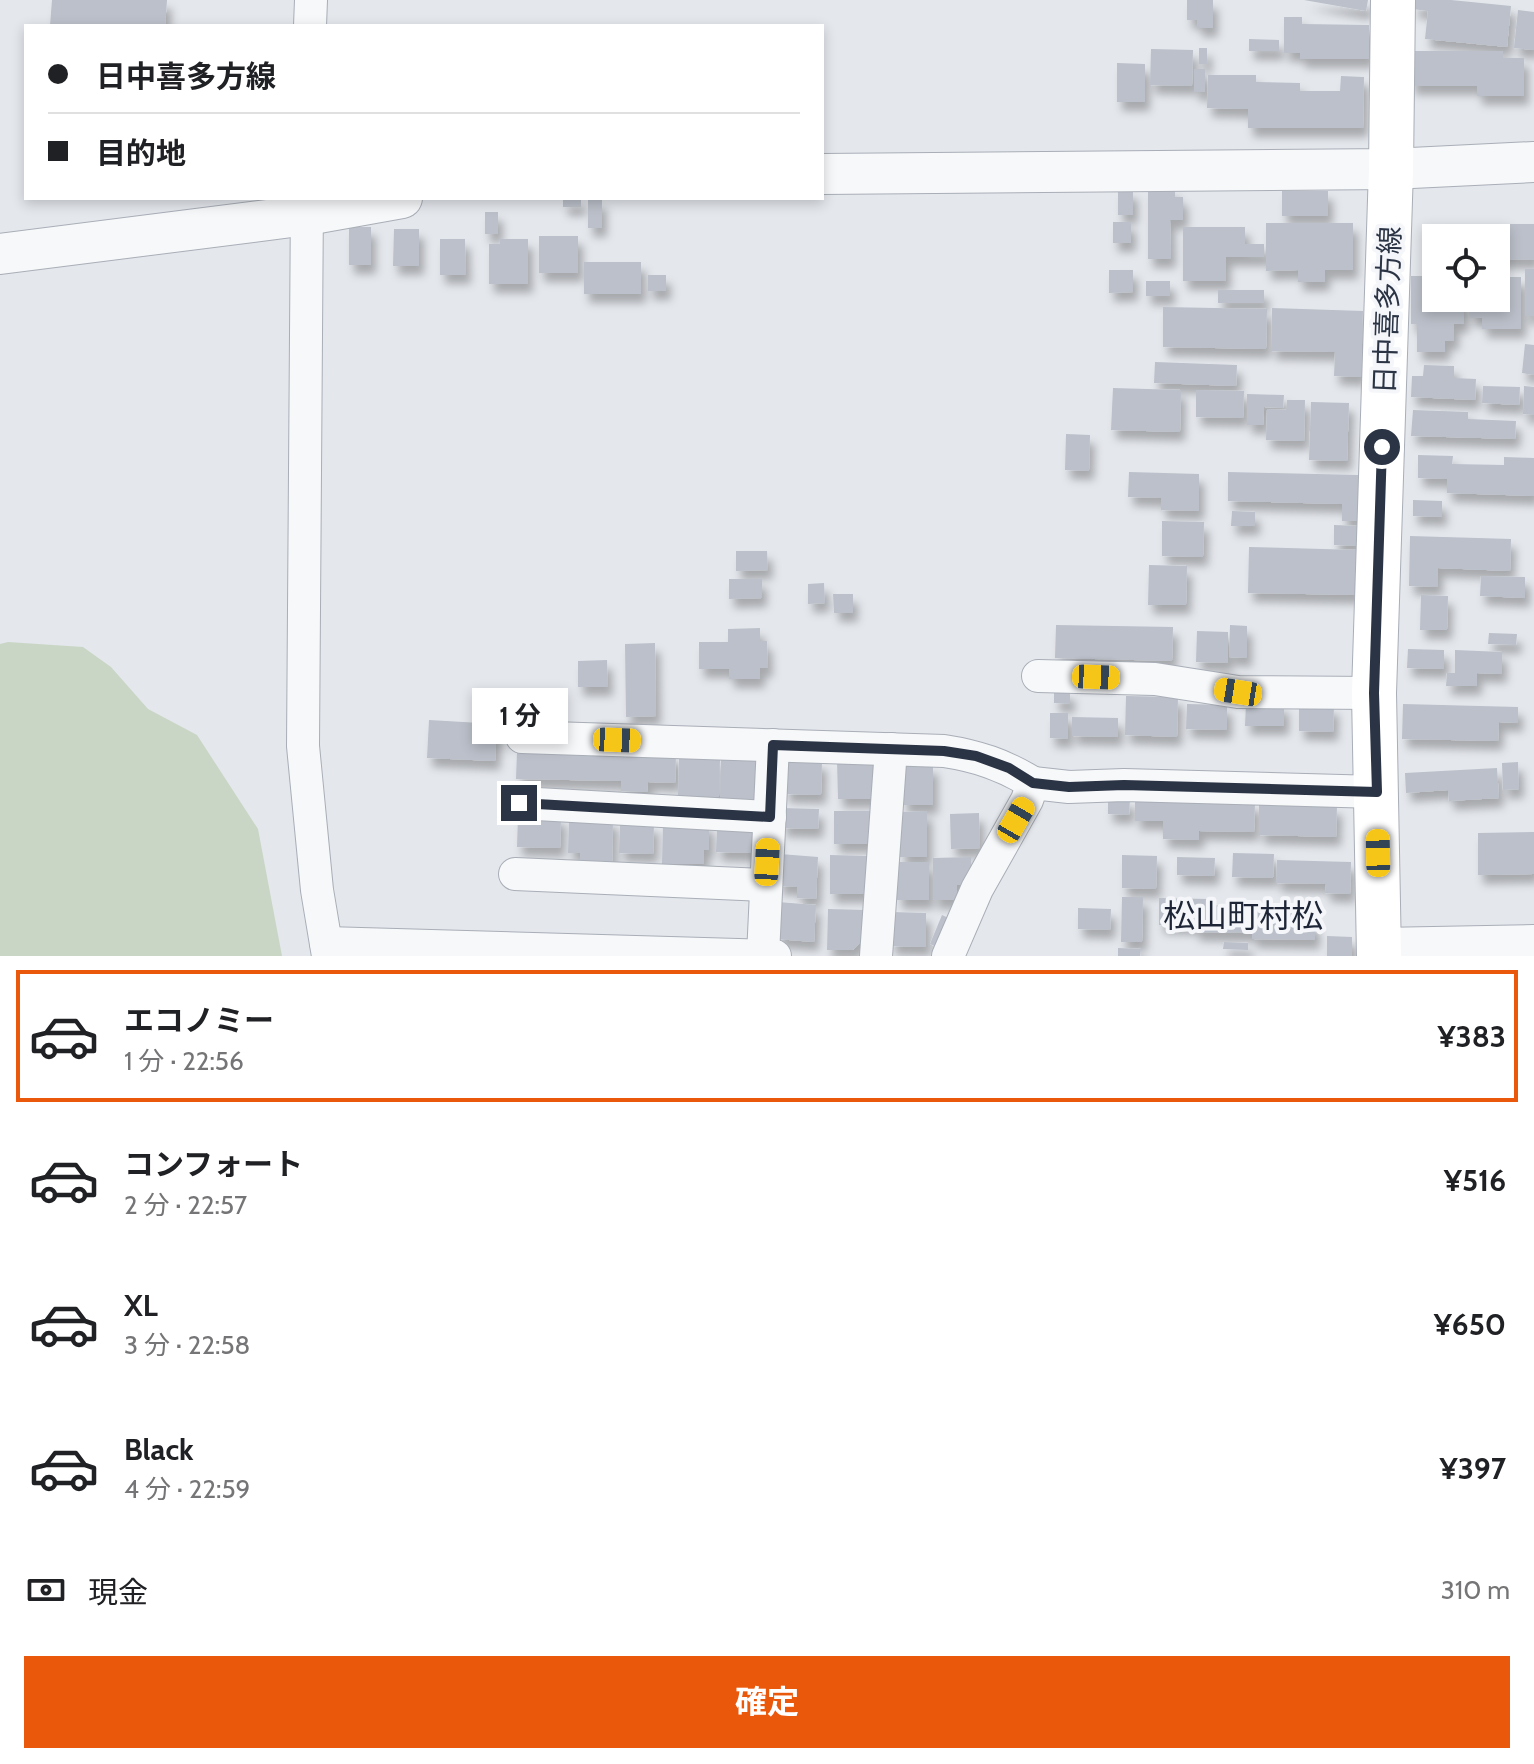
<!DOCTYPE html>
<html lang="ja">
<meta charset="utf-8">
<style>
body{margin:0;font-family:Cabin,"Noto Sans JP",sans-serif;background:#f2f2f2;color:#202124;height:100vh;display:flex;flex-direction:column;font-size:30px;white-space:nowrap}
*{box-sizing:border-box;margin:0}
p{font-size:26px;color:#757577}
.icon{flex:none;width:44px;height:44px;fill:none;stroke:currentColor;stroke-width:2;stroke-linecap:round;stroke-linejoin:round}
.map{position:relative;height:956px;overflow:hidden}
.drawer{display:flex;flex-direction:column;background:#fff;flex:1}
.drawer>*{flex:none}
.top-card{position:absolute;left:24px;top:24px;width:800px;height:176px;border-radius:0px;box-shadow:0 4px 12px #0003;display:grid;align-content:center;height:176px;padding:0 24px;background:#fff}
.controls{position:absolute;left:1422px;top:224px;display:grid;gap:16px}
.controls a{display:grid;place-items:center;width:88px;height:88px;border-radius:0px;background:#fff;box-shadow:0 4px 12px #0003;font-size:40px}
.end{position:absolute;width:36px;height:36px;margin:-18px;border:10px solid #2b3445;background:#fff;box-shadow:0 0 0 4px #fff}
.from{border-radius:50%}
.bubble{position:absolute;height:56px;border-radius:0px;background:#fff;box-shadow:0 4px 12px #0003;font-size:26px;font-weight:700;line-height:56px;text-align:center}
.car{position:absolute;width:24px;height:48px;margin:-24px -12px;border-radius:10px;box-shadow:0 0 6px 2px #0007;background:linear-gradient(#f5c518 24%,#345 0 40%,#f5c518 0 76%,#345 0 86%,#f5c518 0)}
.top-card b{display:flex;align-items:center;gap:28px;height:76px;font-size:30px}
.top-card b+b{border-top:2px solid #e0e0e0}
.top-card i{width:20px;height:20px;background:#202124}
ul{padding:14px 0 0;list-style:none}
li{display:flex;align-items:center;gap:24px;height:132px;margin:0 16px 12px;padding:0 8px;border:4px solid transparent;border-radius:0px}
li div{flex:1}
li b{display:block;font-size:30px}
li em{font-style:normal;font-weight:700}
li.current{border-color:#ea580c}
li>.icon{width:72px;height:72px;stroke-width:1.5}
.pay{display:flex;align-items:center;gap:20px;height:88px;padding:0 24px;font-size:30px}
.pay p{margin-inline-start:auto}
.button{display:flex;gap:16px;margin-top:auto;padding:16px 24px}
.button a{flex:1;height:92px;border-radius:0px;background:#ea580c;color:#fff;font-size:32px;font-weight:700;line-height:92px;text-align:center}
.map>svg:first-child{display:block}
.green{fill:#c9d6c5}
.building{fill:#bbc0ca;filter:url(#shadow)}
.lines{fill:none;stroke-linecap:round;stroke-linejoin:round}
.minor-casing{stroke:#a9aeb7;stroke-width:34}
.tertiary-casing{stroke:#a9aeb7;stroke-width:42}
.secondary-casing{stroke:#a9aeb7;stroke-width:46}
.minor{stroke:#f7f8fa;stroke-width:32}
.tertiary{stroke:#f7f8fa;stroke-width:40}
.secondary{stroke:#fff;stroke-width:44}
.route{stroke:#2b3445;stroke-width:10}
.labels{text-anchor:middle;stroke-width:8;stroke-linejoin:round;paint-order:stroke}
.street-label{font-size:28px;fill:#2b3445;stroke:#f4f6f9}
.quarter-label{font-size:32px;fill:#1d2536;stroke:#f4f6f9}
</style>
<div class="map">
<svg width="1534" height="956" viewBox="0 0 1534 956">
<defs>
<filter id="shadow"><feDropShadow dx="5" dy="9" stdDeviation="4" flood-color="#0004"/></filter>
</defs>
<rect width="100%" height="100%" fill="#e4e7ec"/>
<path class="green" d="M8,642L83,647L111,667L148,709L197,735L258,829L282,956H0V644Z"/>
<g class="building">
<path d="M52,0H167L165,26H50Z"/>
<path d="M1187,0H1213V28H1197V20H1187Z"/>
<path d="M1304,0H1368L1366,11Z"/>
<path d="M1414,0H1451L1511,6L1507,47L1425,39L1428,11L1413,9Z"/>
<path d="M1518,10L1534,12V50L1514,48Z"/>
<path d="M1284,17H1302V24L1369,25V59H1300V53H1284Z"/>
<path d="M1249,39L1279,40V51H1249Z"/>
<rect x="1199" y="48" width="8" height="16"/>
<path d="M1151,49L1193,50L1192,86L1150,85Z"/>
<path d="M1410,51H1503V58H1524V96H1477V86H1410Z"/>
<path d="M1117,63L1145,64V102H1117Z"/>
<rect x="1194" y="69" width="11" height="23"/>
<path d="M1208,75H1256V82L1300,83V91H1340L1341,76L1364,77L1363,128H1248V109L1207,108Z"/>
<path d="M1148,189H1175V197H1183V220H1170L1171,259H1148Z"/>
<rect x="1118" y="190" width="15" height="25"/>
<rect x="1282" y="191" width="46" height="25"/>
<rect x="563" y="198" width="18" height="9"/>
<rect x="588" y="200" width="14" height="28"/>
<rect x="485" y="212" width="13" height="22"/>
<rect x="1113" y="222" width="18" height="21"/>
<path d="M1266,223H1353V270H1325V282H1298V270L1266,271Z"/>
<path d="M1436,224H1534V260L1496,259V238H1436Z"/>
<rect x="349" y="227" width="22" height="38"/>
<path d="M1183,227H1245V244H1264V257H1226V281H1183Z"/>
<path d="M394,229H419V266H393Z"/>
<rect x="539" y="236" width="39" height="37"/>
<path d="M440,239H465L466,275H440Z"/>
<path d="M500,239H528V284H489V244H500Z"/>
<rect x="584" y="262" width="57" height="32"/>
<rect x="1525" y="269" width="9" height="47"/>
<path d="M1109,270H1133V292L1109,293Z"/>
<rect x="648" y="275" width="18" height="16"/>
<path d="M1411,276H1436V298H1464V324H1454V341H1445V352H1417V324H1411Z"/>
<path d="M1496,277H1521V329H1482V318H1469V298H1496Z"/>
<rect x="1146" y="281" width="24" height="15"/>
<rect x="1218" y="290" width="46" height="13"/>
<path d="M1163,307L1267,309L1266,349L1163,347Z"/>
<path d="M1272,308L1363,311L1361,377L1334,376L1335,352L1271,351Z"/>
<path d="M1525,344L1534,345V375L1522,373Z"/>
<path d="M1155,362L1237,365L1236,386L1154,383Z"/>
<path d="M1424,365L1454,366V378L1476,379L1475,400L1411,397L1412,376H1423Z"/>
<path d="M1483,386L1520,387L1519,405L1482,403Z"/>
<path d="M1524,386L1534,387V415L1523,414Z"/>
<path d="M1113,388L1181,390L1180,432L1111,430Z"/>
<path d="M1196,390L1244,391L1243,418L1196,417Z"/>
<path d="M1247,394L1284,395L1283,408L1264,407L1263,425H1247Z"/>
<path d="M1287,400H1305L1304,441L1266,440L1267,409L1287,410Z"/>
<path d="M1311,402L1349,403L1347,461L1309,460Z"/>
<path d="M1413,410L1468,412V419L1516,421L1515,439L1411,436Z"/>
<path d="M1066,434L1090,435L1089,471L1065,470Z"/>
<path d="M1418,455L1453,456L1452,464L1504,465V457L1534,458V496L1447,493V479L1418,478Z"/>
<path d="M1129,472L1199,474V511L1161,510V498L1128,497Z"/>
<path d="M1228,472L1359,475L1358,521H1342V504L1228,501Z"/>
<path d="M1413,500L1442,501V517L1413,516Z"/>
<path d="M1232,511L1255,512V526H1231Z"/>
<path d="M1162,521L1204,522L1203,557L1162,556Z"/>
<path d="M1334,525L1358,526V546L1334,545Z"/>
<path d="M1410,536L1511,539L1510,571L1438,568V587L1409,586Z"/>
<path d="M1249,547L1358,550L1357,595L1248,593Z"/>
<path d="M736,551H767L768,570L736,571Z"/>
<path d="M1149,565L1187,566L1186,605H1148Z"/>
<path d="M1481,576L1525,577V598L1480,596Z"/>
<path d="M729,579H762V598L729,599Z"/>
<path d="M824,583L825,603L808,604V584Z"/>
<path d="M833,594H853V613H834Z"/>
<path d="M1421,595L1448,596L1447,630H1420Z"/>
<path d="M1056,625L1173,627L1172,661L1055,658Z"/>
<path d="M1230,625L1247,626V658L1229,657Z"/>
<path d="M760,628V641H767L768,668H760V679H729V669H699V642H728V629Z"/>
<path d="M1197,631L1228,632V663L1196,662Z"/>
<path d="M1489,633L1517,634L1516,645L1488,644Z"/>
<path d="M655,643L656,716L626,717L625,644Z"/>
<path d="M1408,649L1444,650V669L1407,668Z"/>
<path d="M1455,650L1502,652V674L1477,673V686H1446L1447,673H1455Z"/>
<path d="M607,660L608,687H578V661Z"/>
<path d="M1054,691H1070V704L1054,703Z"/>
<path d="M1126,696L1178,697L1177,737L1125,735Z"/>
<path d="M1246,703L1284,704V726H1245Z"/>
<path d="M1187,704L1227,705V730L1186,729Z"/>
<path d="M1403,704L1518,707V723L1499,722L1498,741L1402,739Z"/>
<path d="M1299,705L1334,706L1333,732L1299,731Z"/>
<path d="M1050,713H1068V739L1050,738Z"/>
<path d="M1072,717L1118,718V737L1072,736Z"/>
<path d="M429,720L497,724L495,761L427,758Z"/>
<path d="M517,751L676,754L675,783L648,782L647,792L621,791V781L516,779Z"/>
<path d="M721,754L765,755L764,811L720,809Z"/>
<path d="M679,758L720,759L719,797L678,796Z"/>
<path d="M785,760L822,761L821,795L784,794Z"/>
<path d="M837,760H877V799H838Z"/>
<path d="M1518,762L1519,789L1503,790L1502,763Z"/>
<path d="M933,765V805H902V766Z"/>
<path d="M1497,768L1499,798L1449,801L1448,790L1406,793L1405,773Z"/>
<path d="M1108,799H1130L1129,815L1108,814Z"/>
<path d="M1135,799L1255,802L1254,832L1199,831V840L1163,839V821H1135Z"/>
<path d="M1259,804L1337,806L1336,837L1259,835Z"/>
<path d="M782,808L819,809L818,829L781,828Z"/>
<path d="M834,811H873L872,844H834Z"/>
<path d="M927,811V857H900L899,812Z"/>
<path d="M979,813L980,848L951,849L950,814Z"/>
<path d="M518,815L561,816L560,848L517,847Z"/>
<path d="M569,818L613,819L612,865L580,864V853H568Z"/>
<path d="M663,822L709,823V850H704V864H662Z"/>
<path d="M620,823L654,824L653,854L619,853Z"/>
<path d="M717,828L754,829L753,853L716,852Z"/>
<path d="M1534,832V874L1478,875V833Z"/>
<path d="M1233,853L1274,854L1273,878L1232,877Z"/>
<path d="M780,854L818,857L816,899L797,898V887L777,886Z"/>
<path d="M830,855L869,856V894H830Z"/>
<path d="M1122,855L1157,856L1156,889L1122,888Z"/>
<path d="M971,857V878H964V885H957V900H933V858Z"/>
<path d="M1177,857L1215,858L1214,876L1177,875Z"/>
<path d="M1277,860L1351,862L1350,894L1325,893L1326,884L1276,883Z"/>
<path d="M896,862H929V900H897Z"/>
<path d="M1122,897H1143L1142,942H1121Z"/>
<path d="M1159,898L1207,899V905L1242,906V900H1252V910L1292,911V921L1315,922V940L1252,939V933L1194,932L1195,926L1159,925Z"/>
<path d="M778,902L816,905L814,942L776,939Z"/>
<path d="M1078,908L1111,909L1110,930L1078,929Z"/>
<path d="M828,909L867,910V935L853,950H827Z"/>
<path d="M891,912L926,913V947L890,946Z"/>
<path d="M942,915L955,921L943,949L930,944Z"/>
<path d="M1327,936L1352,937V956H1327Z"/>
<path d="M1224,942L1248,943V950L1223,949Z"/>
<path d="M1118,948L1141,949L1140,956H1118Z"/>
</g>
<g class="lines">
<defs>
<g id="minor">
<path d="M310,26L311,0"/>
<path d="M307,198L303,746L317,890L328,956"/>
<path d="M1038,676L1155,679L1238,692L1374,693"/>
<path d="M522,737L944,751C977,756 1004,765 1033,783"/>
<path d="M519,803L770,817"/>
<path d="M515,874L766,885"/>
<path d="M326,943L775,956"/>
<path d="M1380,944L1534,941"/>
<path d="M763,955L773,745"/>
<path d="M876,956L891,749"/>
<path d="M948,956L977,889L1027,800L1033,783L1069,787L1124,785L1377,792"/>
</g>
<g id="tertiary">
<path d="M822,174L1391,169L1534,162"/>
<path d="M0,254L307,215L402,198"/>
</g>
<path id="secondary" d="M1379,956L1374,693L1391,169L1393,0"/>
</defs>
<use href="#minor" class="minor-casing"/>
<use href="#tertiary" class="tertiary-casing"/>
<use href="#secondary" class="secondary-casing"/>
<use href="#minor" class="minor"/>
<use href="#tertiary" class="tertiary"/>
<use href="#secondary" class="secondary"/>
</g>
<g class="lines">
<path class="route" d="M519,803L770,817L773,745L944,751L976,756L1009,768L1033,783L1069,787L1124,785L1377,792L1374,693L1382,447"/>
</g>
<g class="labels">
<g class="street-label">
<text transform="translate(1387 310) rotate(-88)" y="10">日中喜多方線</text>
</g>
<g class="quarter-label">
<text x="1243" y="927">松山町村松</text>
</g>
</g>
</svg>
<div class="controls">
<a><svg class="icon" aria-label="locate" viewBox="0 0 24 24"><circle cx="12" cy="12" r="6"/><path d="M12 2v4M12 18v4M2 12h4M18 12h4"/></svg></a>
</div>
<i class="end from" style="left:1382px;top:447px"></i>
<i class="end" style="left:519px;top:803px"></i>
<div class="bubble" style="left:472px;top:688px;width:96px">1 分</div>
<i class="car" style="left:1096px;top:677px;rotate:92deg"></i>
<i class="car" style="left:1238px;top:692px;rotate:279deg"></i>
<i class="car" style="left:617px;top:740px;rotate:92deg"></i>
<i class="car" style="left:1016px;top:820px;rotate:30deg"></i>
<i class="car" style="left:1378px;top:853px;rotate:359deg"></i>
<i class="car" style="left:767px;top:862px;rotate:3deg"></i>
<div class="top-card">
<b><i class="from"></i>日中喜多方線</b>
<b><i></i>目的地</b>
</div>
</div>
<section class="drawer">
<ul>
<li class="current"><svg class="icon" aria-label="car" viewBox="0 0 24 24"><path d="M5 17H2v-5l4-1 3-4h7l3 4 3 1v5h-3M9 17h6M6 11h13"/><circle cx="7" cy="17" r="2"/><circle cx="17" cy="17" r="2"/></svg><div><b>エコノミー</b><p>1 分 · 22:56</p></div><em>¥383</em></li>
<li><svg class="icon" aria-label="car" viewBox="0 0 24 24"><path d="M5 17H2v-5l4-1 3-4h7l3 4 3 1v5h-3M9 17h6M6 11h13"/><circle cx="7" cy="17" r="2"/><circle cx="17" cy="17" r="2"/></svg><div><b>コンフォート</b><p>2 分 · 22:57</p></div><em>¥516</em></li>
<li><svg class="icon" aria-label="car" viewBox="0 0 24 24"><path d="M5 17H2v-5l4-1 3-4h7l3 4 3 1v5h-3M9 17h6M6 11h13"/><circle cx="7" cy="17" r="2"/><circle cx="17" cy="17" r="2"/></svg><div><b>XL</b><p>3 分 · 22:58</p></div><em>¥650</em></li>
<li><svg class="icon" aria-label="car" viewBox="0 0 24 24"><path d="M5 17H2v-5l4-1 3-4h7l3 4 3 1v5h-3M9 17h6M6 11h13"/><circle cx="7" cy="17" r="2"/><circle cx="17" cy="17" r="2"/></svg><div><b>Black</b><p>4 分 · 22:59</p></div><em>¥397</em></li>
</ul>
<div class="pay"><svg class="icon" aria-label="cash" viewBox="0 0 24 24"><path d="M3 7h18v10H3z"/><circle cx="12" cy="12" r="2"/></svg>現金<p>310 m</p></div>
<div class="button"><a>確定</a></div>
</section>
